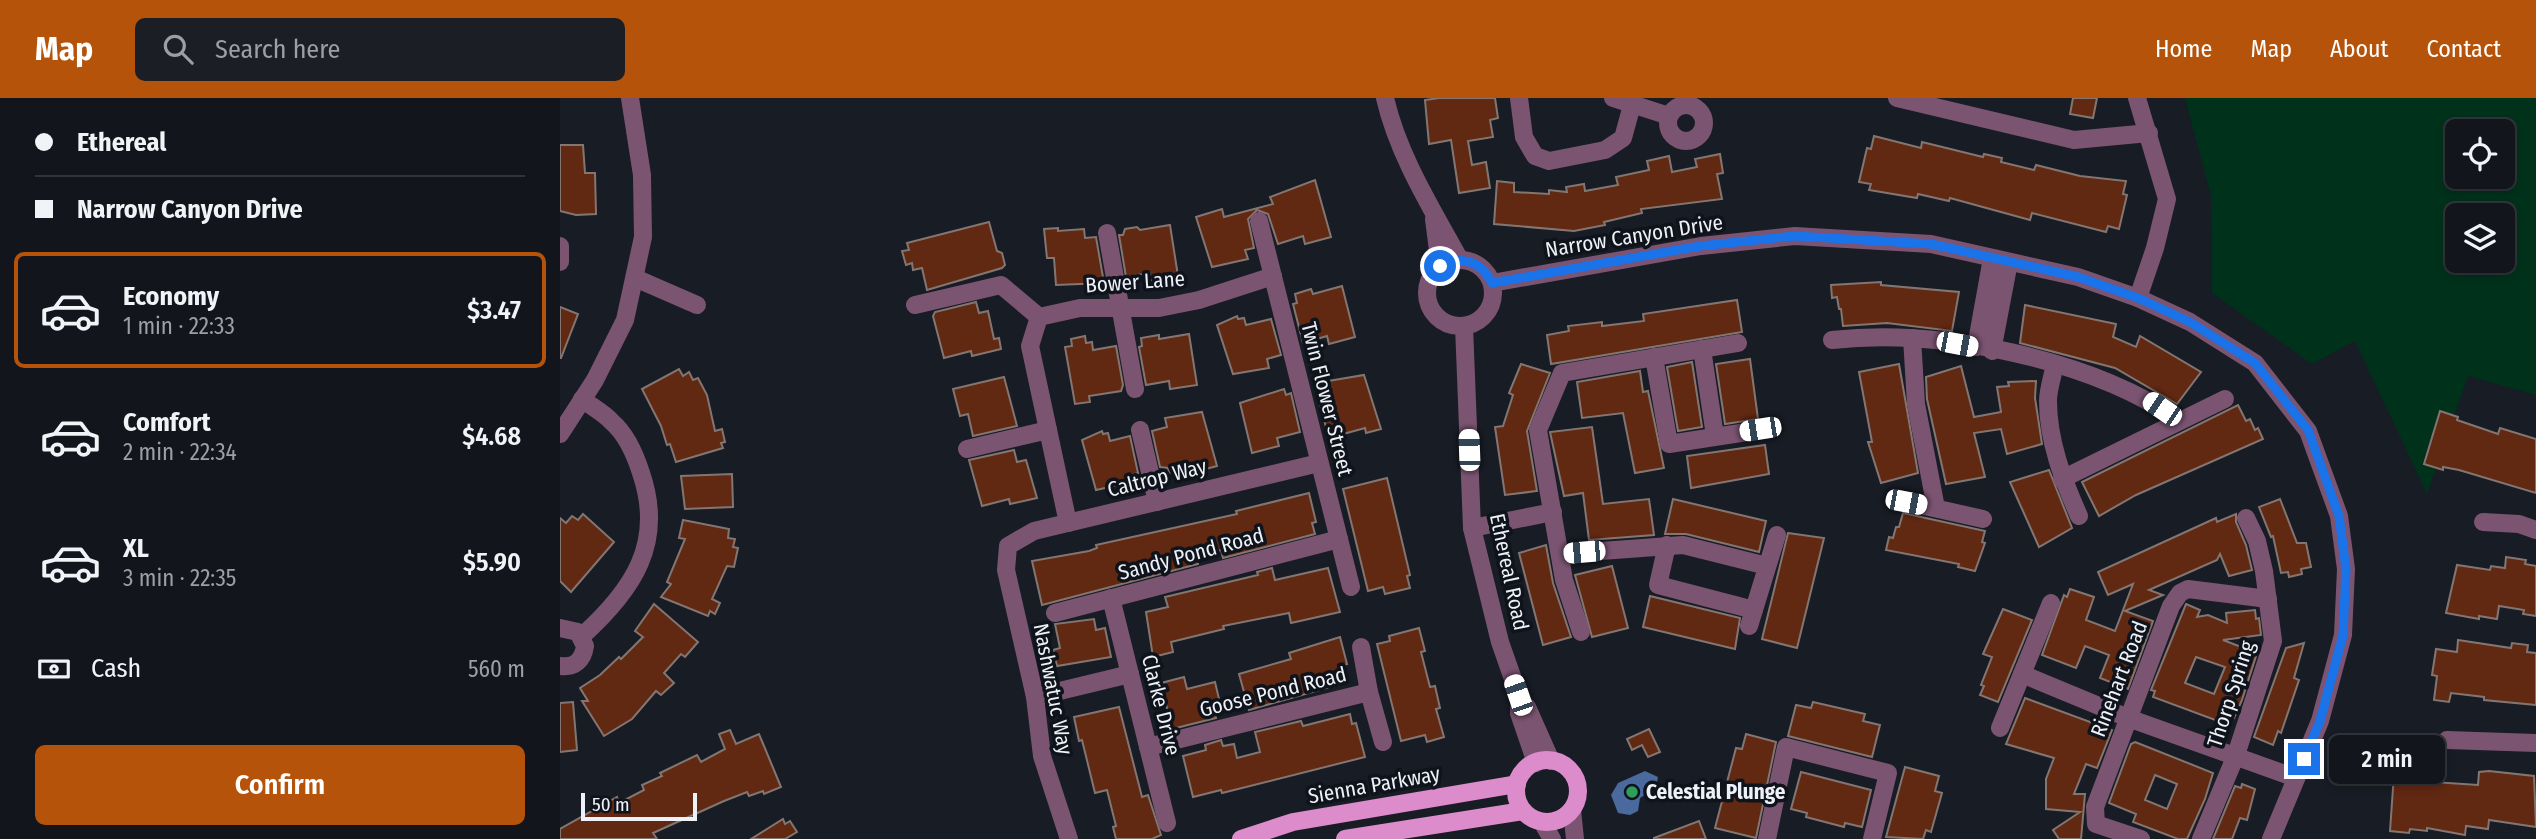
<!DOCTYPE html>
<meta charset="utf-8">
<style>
body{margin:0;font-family:"Fira Sans Condensed",sans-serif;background:#1b1e24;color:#f1f3f6;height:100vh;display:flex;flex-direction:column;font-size:26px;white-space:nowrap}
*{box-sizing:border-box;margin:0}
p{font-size:23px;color:#9c9fa3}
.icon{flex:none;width:38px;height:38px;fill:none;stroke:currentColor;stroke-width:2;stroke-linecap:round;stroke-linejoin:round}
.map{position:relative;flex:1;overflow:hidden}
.panel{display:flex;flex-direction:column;background:#12151b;width:560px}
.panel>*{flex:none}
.banner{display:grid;align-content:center;height:154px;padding:0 35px;background:#12151b}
.tools{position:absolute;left:1885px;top:21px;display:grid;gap:14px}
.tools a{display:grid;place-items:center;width:70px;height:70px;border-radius:10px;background:#12151b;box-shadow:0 4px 10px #0003,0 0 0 2px #31343a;font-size:35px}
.scale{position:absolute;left:21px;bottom:18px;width:116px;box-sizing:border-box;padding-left:7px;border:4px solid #eef1f7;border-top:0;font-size:19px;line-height:24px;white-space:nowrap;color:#eef1f7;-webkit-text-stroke:5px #0f131b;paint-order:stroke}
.end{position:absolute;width:32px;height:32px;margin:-16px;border:9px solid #1a73e8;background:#fff;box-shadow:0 0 0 4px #fff}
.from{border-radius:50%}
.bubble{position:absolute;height:49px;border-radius:10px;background:#12151b;box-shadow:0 4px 10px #0003,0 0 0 2px #31343a;font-size:23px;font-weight:600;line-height:49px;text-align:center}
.car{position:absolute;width:21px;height:42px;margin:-21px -10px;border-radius:9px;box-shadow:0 0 5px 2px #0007;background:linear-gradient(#fff 24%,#345 0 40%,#fff 0 76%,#345 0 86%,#fff 0)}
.banner b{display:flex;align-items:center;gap:24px;height:66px;font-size:26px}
.banner b+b{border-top:2px solid #31343a}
.banner i{width:18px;height:18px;background:#f1f3f6}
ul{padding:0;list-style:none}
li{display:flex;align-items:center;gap:21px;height:116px;margin:0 14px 10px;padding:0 21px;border:4px solid transparent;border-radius:10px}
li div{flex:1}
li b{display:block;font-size:26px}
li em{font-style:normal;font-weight:600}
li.active{border-color:#b45309}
li>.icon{width:63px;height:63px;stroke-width:1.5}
.pay{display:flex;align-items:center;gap:18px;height:77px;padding:0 35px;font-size:26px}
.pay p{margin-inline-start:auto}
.primary-button{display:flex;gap:14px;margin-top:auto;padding:14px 35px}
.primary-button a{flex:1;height:80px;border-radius:10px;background:#b45309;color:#fff;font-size:28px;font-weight:600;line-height:80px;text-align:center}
header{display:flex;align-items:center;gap:42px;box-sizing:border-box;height:98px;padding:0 35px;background:#b45309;color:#fff}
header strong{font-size:33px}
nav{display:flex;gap:38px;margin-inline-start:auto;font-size:24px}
.search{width:490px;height:63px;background:#1b1e24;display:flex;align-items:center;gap:18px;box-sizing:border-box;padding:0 24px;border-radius:10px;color:#9c9fa3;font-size:26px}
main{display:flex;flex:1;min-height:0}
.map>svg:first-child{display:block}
.green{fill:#00311b;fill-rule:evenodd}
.water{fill:#4a699c}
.building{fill:#612812;stroke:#837672;stroke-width:2;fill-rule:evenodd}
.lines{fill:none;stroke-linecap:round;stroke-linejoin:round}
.minor{stroke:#7b5472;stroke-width:18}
.major{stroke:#dc8bcb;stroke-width:18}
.route{stroke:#1a73e8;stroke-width:9}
.leisure-dot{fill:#2e9e5b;stroke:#0f131b;stroke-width:2.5}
.labels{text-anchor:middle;stroke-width:7;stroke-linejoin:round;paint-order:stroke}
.street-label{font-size:21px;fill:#eef1f7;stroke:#0f131b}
.poi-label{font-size:21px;font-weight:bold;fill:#eef1f7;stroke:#0f131b;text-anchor:start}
</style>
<header>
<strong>Map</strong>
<div class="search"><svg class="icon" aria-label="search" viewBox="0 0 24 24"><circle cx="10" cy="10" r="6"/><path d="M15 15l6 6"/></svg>Search here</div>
<nav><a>Home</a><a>Map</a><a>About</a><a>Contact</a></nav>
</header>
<main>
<section class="panel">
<div class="banner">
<b><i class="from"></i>Ethereal</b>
<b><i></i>Narrow Canyon Drive</b>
</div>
<ul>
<li class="active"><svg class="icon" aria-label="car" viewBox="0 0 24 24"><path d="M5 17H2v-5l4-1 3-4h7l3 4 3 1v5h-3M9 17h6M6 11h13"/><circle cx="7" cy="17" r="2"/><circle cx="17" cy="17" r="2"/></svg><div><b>Economy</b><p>1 min · 22:33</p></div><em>$3.47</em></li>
<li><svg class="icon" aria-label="car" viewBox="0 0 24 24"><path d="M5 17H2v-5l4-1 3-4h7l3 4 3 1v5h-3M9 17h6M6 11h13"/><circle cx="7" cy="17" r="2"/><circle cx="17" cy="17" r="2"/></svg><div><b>Comfort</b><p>2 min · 22:34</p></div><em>$4.68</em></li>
<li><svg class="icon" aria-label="car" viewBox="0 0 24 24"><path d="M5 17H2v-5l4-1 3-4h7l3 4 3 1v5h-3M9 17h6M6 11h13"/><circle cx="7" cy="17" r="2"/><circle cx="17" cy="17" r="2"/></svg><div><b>XL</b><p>3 min · 22:35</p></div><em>$5.90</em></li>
</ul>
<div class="pay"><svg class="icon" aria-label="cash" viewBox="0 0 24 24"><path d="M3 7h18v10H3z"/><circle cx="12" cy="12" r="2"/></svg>Cash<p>560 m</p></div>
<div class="primary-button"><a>Confirm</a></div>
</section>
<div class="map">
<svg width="1976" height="741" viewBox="0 0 1976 741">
<rect width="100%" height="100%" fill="#181c24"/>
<path class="green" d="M1625,0H1976V297L1908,278L1867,396L1795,243L1752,266L1652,195L1651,98ZM1897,33H1942V79H1897ZM1897,117H1942V163H1897Z"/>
<path class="water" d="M1085,673L1098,679L1096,690L1080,700L1078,713L1070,717L1058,715L1051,697L1058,685Z"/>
<g class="building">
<path d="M879,0H935L938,20L930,22L933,39L908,43L912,67L926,64L930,90L899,95L891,42L869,46L865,2Z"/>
<path d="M1513,0H1537L1533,20L1510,16Z"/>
<path d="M1314,38L1361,50L1362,44L1423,59L1424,56L1442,60L1441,64L1474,72L1476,67L1520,78L1566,83L1563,96L1567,97L1559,131L1548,128L1546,134L1472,115L1470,122L1390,100L1389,103L1358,96L1357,100L1309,92L1311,86L1299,84L1307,50L1311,51Z"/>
<path d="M0,47H23L25,75H35L36,116L16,117L0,113Z"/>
<path d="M1160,56L1163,75L1157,76L1162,101L1081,111L1082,115L1044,124L1045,127L1014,133L934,126L937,83L954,85V94L989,96V92L1007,94L1006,89L1024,86L1025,93L1058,87L1056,79L1089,72L1087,63L1109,58L1112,74L1137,69L1135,61Z"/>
<path d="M755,82L771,139L745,146L743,138L718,146L708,116L697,112L688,121L694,150L685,152L688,161L652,169L636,119L662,111L664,119L713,106L710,99Z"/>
<path d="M429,124L437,153L442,155L445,167L442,170L367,192L362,170L353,172L352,165L346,167L342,153L349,152L347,145Z"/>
<path d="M610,127L618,178L591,183L590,175L566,179L559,137H563L565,131L577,129L580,132Z"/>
<path d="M498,130V133L524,131L525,140L536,139L544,185L496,187L494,160H487L484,131Z"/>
<path d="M1321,184V187L1399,194L1392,233L1327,225L1283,228L1281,211H1279L1277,199L1272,200L1271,187Z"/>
<path d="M782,188L795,239L769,246L767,238L743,245L733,206L737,205L735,196L751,191L753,196Z"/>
<path d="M1177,202L1182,234L991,266L987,237L1009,233L1008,228L1042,224V228L1084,223L1083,216Z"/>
<path d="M416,204L419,215L428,213L434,241L439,240L441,251L412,258L411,253L384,260L373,218L375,214Z"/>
<path d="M1465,207L1556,226L1553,239L1576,249L1580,238L1641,274L1617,306L1555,270L1460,245Z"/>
<path d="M0,209L18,216L1,260H0Z"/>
<path d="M677,218L678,221L684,220L686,227L711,221L721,257L707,261L709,270L673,276L657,227Z"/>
<path d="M629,236L637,287L610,291L609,283L586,287L579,249L582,248L581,240L599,237V241Z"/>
<path d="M525,238L526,245L532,244L533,252L556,248L563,287L561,293L529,298L530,304L515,306L505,249L512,248L511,241Z"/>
<path d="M1190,261L1198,321L1165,326L1156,266Z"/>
<path d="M1132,264L1142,329L1118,333L1107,269Z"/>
<path d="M961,266L990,275L967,333L977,393L945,397L935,329L943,328L953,297L949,295Z"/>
<path d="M1339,266L1358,375L1321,385L1308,344H1312L1299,274Z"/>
<path d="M1401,268L1414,319L1441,314L1437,289L1449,288L1448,284L1476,283L1475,300L1482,346L1447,356L1441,331L1414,335L1425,379L1386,386L1367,301L1366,279Z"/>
<path d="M119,271L123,278L129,274L133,282L138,280L147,297L155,333L162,331L165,344L161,345L163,350L116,364L110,346L107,347L101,328L82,291Z"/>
<path d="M1080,273L1083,294L1088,293L1104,370L1075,375L1063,315L1022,320L1017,284Z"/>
<path d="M804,277L821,331L806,335L805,330L769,340L757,296L771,292L768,283Z"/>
<path d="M444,279L457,328L413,338L408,316L400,318L393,291Z"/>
<path d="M724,291L726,297L731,295L740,334L717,340L719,348L692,355L680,305Z"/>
<path d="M1678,307L1686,323L1690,321L1695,332L1698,330L1703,341L1576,397L1539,418L1522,384Z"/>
<path d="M1880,313L1898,319L1897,322L1938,336L1940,330L1976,341V395L1899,372L1883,369V372L1864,366Z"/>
<path d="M642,314L657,368L642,372L640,367L609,375L608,370L600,369L592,333L607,329L605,320Z"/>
<path d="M1032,329L1043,406L1089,401L1094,437L1029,442L1023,395L1004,398L990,334Z"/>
<path d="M542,333L543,336L548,335L550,343L570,338L578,375L570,377L572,384L536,392L522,342Z"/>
<path d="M1205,347L1209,376L1131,390L1127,358Z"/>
<path d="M454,352L457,364L466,362L477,400L450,406L449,401L422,408L409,362Z"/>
<path d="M1489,372L1512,430L1479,449L1450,384Z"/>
<path d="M172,376L173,409L125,411L121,378Z"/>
<path d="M827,380L850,477L847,478L850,490L825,496L823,489L808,493L783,391Z"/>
<path d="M749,395L756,424L752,425L755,436L663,460L661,452L637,458L638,466L482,507L472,463L529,453L537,450L536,447L677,416L676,413Z"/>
<path d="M1113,401L1206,423L1199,454L1126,436H1105Z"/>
<path d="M1720,401L1737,445H1746L1751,469L1741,471L1742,476L1729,479L1728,474L1721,475L1713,438L1711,439L1699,409Z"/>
<path d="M1343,415L1425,433L1422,444L1425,445L1415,473L1398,469L1399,466L1326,452L1329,439L1333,440L1336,429H1339Z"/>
<path d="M23,416L54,444L11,494L0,483V420L6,425L12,418L18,422Z"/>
<path d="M1676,416V424L1686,447L1692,472L1669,478L1660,456L1657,462L1589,492L1603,497L1565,513L1593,523L1568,591L1540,580L1549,557L1525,548L1516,570L1482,557L1504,497L1507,499L1510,491L1534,499L1526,522L1555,533L1573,486L1548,497L1538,474L1656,420L1657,424Z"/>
<path d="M123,422L169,431L168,440L175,441L173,449L178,450L174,469L167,468L152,501L160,505L155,516L150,513L148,518L101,499L111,486L107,484L125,441L119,440Z"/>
<path d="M1228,435L1264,440L1237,550L1202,541Z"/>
<path d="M986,447L993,485L1011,539L983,547L959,455Z"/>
<path d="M1946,459L1966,462L1965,466L1976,468V518L1963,516L1964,512L1939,508L1937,521L1919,518V521L1886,515L1897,467L1930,472L1931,468L1945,470Z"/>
<path d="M1052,468L1068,530L1032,539L1015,477Z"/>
<path d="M712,470L715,482L768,470L780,514L731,525L729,515L663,528L664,531L611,544L613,554L593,559L586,514L608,509L605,499L698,477L697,474Z"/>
<path d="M1090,498L1180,520L1175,551L1083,529Z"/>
<path d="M94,506L138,544L125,559L121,556L104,575L114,585L101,597L96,593L72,621L44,638L22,603H28L20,590L40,577L59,559L61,561L83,539L75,533Z"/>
<path d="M1626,506L1640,512L1637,519L1648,517L1667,525L1666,515L1695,512L1696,521L1699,520L1701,537L1663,542L1697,555L1682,602L1674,620L1669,619L1666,626L1593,599L1595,593L1591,592ZM1636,559L1665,569L1654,596L1625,585Z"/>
<path d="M1443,511L1472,522L1438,604L1420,597L1424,588L1421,587L1432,559L1423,556Z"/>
<path d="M534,521L536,532L545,530L551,559L497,568L493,552L500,550L495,526Z"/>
<path d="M859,530L865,553L861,554L870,589L875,588L880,610L876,611L884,639L867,644L865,637L841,643L817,546L830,543L829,538Z"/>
<path d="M780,539L787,566L780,568L784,585L689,612L679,576L731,561L729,555Z"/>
<path d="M1898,542L1951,550L1952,545L1968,547L1967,554L1976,555V607L1924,602V599L1891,595L1889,604L1874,602L1877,578L1872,577L1876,551L1897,554Z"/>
<path d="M1744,545L1734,580L1739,582L1721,635L1718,633L1713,647L1694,639L1726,550Z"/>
<path d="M624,579L627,591L655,584L659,601L652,603L656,620L612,631L601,585Z"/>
<path d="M1465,600L1552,632L1537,670L1526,666L1514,696H1525L1521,741H1499L1493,732L1520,714L1486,711V681L1494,660L1446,646Z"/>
<path d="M13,604L17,652L0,654V605Z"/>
<path d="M1253,604L1305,616L1303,623L1320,627L1312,659L1228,638L1236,607L1251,610Z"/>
<path d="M559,609L582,699L588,697L600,734L601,737L592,741H556L553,729L556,728L547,692L535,695L522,642L519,643L514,619Z"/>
<path d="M790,616L792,626L796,625L805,659L662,695L661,692L633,699L623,658L646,652L645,647L661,642L663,648L674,646L677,660L700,654L695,634L741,623L743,628Z"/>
<path d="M1089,631L1100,654L1088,659L1082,647L1072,652L1067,641Z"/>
<path d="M170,632L176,646L199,636L221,689L204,696L203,693L189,698L187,694L164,703L93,735L97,741H0V731L57,699L59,705L84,692L82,687L102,678L100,675L137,657L141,664L165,651L159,636Z"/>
<path d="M1186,636L1216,644L1196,740L1155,730L1176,650L1182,651Z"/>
<path d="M1575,644L1653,675L1645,701L1627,741H1618L1573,724L1576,716L1549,705L1571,646ZM1595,677L1617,686L1607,711L1585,702Z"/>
<path d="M1345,669L1379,678L1375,693L1382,695L1371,734L1366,732L1363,741L1326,739Z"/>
<path d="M1929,673L1974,678L1976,729L1929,722L1928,731L1906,728L1905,737L1867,730V733L1850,731L1849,735L1830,733L1834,676L1858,679V683L1918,687L1919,674Z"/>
<path d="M1241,674L1311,692L1302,729L1285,725L1284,729L1246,719L1247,715L1231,711Z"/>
<path d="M1682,686L1695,691L1687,722L1680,720L1672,741H1653L1675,688L1681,690Z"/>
<path d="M223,721L225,726L230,723L237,734L225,741H191Z"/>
<path d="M1139,723L1146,741H1094V740Z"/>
</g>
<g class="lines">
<g class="minor">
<path d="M825,0C838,57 872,111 900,162"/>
<path d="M959,0L964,39L975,58L989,63L1045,52L1063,40L1072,7"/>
<path d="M1053,0L1109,18"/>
<path d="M1337,0L1514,42L1589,35"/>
<path d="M1577,0L1607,101L1595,150L1578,200"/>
<circle cx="1126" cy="25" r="18"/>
<path d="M874,121L880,168"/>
<path d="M699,123L791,489"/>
<path d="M547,135L575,291"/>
<path d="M0,148V164"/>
<circle cx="900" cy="195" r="33"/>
<path d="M75,180L137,207"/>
<path d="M932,185L1141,148L1235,138L1371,146L1518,179L1578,200L1630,224L1695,265L1748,333L1779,418L1786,471L1783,537L1760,623L1711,741"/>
<path d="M355,207L441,187L479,219"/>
<path d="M904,228L912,430L940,544L960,601L959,615L976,665"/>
<path d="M1352,240L1356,306L1376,410"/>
<path d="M1272,242C1381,230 1529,261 1619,322"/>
<path d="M1416,249L1432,160"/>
<path d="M1142,251L1155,338"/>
<path d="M1432,253L1449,164"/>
<path d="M1094,259L1109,346L1200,332"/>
<path d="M1495,266C1493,277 1488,291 1488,303C1488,343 1503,382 1519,418"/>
<path d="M580,332L597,404"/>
<path d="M0,336L35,282L65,222L83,139L82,77L70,0"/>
<path d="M407,351L488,332"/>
<path d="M1502,381L1665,301"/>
<path d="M1347,404L1423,421"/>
<path d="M1923,424L1959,426L1976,432"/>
<path d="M508,425L470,248L479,219L520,210H599L639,202L713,178"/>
<path d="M912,430L993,414"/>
<path d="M1107,447L1098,487L1194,512"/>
<path d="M1000,456L1123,447L1207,468"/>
<path d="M551,500L607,725"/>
<path d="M495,515L779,441"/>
<path d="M1189,528L1217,437"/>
<path d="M0,530L18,534L25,548C23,562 15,570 0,568"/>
<path d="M1021,534L1004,482L978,332L1002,275L1178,245"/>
<path d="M22,538C73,492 105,445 81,375C75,356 67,337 52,324C44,315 32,309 22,301"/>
<path d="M801,549L809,594L823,644"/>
<path d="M1462,576L1568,620L1736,680"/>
<path d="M475,599L570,576"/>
<path d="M967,609L991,663"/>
<path d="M1440,630L1491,505"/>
<path d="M1887,642L1976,645"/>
<path d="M588,649L809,594"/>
<path d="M1012,712L1015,741"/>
<path d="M982,724L992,741"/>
<path d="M509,741L482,658L475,599L446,472L448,448L474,433L759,365"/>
<path d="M1207,741L1226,649L1328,675L1312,741"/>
<path d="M1581,741L1536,726L1535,709L1611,508L1620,495L1628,491L1708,501"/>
<path d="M1641,741L1676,657L1713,543L1704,473L1697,443L1686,420"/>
</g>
<g class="major">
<circle cx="987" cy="693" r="31"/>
<path d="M681,741L733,724L957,686"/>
<path d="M785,741L963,713"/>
</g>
</g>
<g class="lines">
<path class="route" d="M880,168C902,157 921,163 932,185L1140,148L1235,138L1371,146L1518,179L1578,200L1630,224L1695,265L1748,332L1779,418L1786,471L1783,537L1760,623L1744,661"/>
</g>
<circle class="leisure-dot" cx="1072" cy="694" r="7"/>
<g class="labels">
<g class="street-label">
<text transform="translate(1074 138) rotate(-9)" y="7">Narrow Canyon Drive</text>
<text transform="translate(575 184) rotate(-4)" y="7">Bower Lane</text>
<text transform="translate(767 301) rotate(76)" y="7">Twin Flower Street</text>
<text transform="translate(597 380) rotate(-14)" y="7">Caltrop Way</text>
<text transform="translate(631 456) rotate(-15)" y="7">Sandy Pond Road</text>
<text transform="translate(949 474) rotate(78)" y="7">Ethereal Road</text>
<text transform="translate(1559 581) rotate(-69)" y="7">Rinehart Road</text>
<text transform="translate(493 591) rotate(79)" y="7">Nashwatuc Way</text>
<text transform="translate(713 594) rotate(-14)" y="7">Goose Pond Road</text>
<text transform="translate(1671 596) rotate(-72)" y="7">Thorp Spring</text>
<text transform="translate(601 607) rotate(76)" y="7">Clarke Drive</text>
<text transform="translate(814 687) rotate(-10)" y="7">Sienna Parkway</text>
</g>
<g class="poi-label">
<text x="1086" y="701">Celestial Plunge</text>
</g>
</g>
</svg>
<div class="tools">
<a><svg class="icon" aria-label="locate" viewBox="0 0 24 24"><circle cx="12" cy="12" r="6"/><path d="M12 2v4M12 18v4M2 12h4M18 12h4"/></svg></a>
<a><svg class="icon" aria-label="layers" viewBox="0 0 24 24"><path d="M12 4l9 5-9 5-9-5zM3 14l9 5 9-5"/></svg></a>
</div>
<div class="scale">50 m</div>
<i class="end from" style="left:880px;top:168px"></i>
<i class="end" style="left:1744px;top:661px"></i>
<div class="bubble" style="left:1769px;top:637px;width:116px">2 min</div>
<i class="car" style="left:1397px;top:246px;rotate:101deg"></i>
<i class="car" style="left:1602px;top:311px;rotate:304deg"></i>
<i class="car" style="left:1200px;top:331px;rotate:261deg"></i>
<i class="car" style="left:909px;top:352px;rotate:358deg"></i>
<i class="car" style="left:1346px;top:404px;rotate:101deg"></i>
<i class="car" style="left:1024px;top:454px;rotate:265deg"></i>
<i class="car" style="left:958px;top:597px;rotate:341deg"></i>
</div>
</main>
